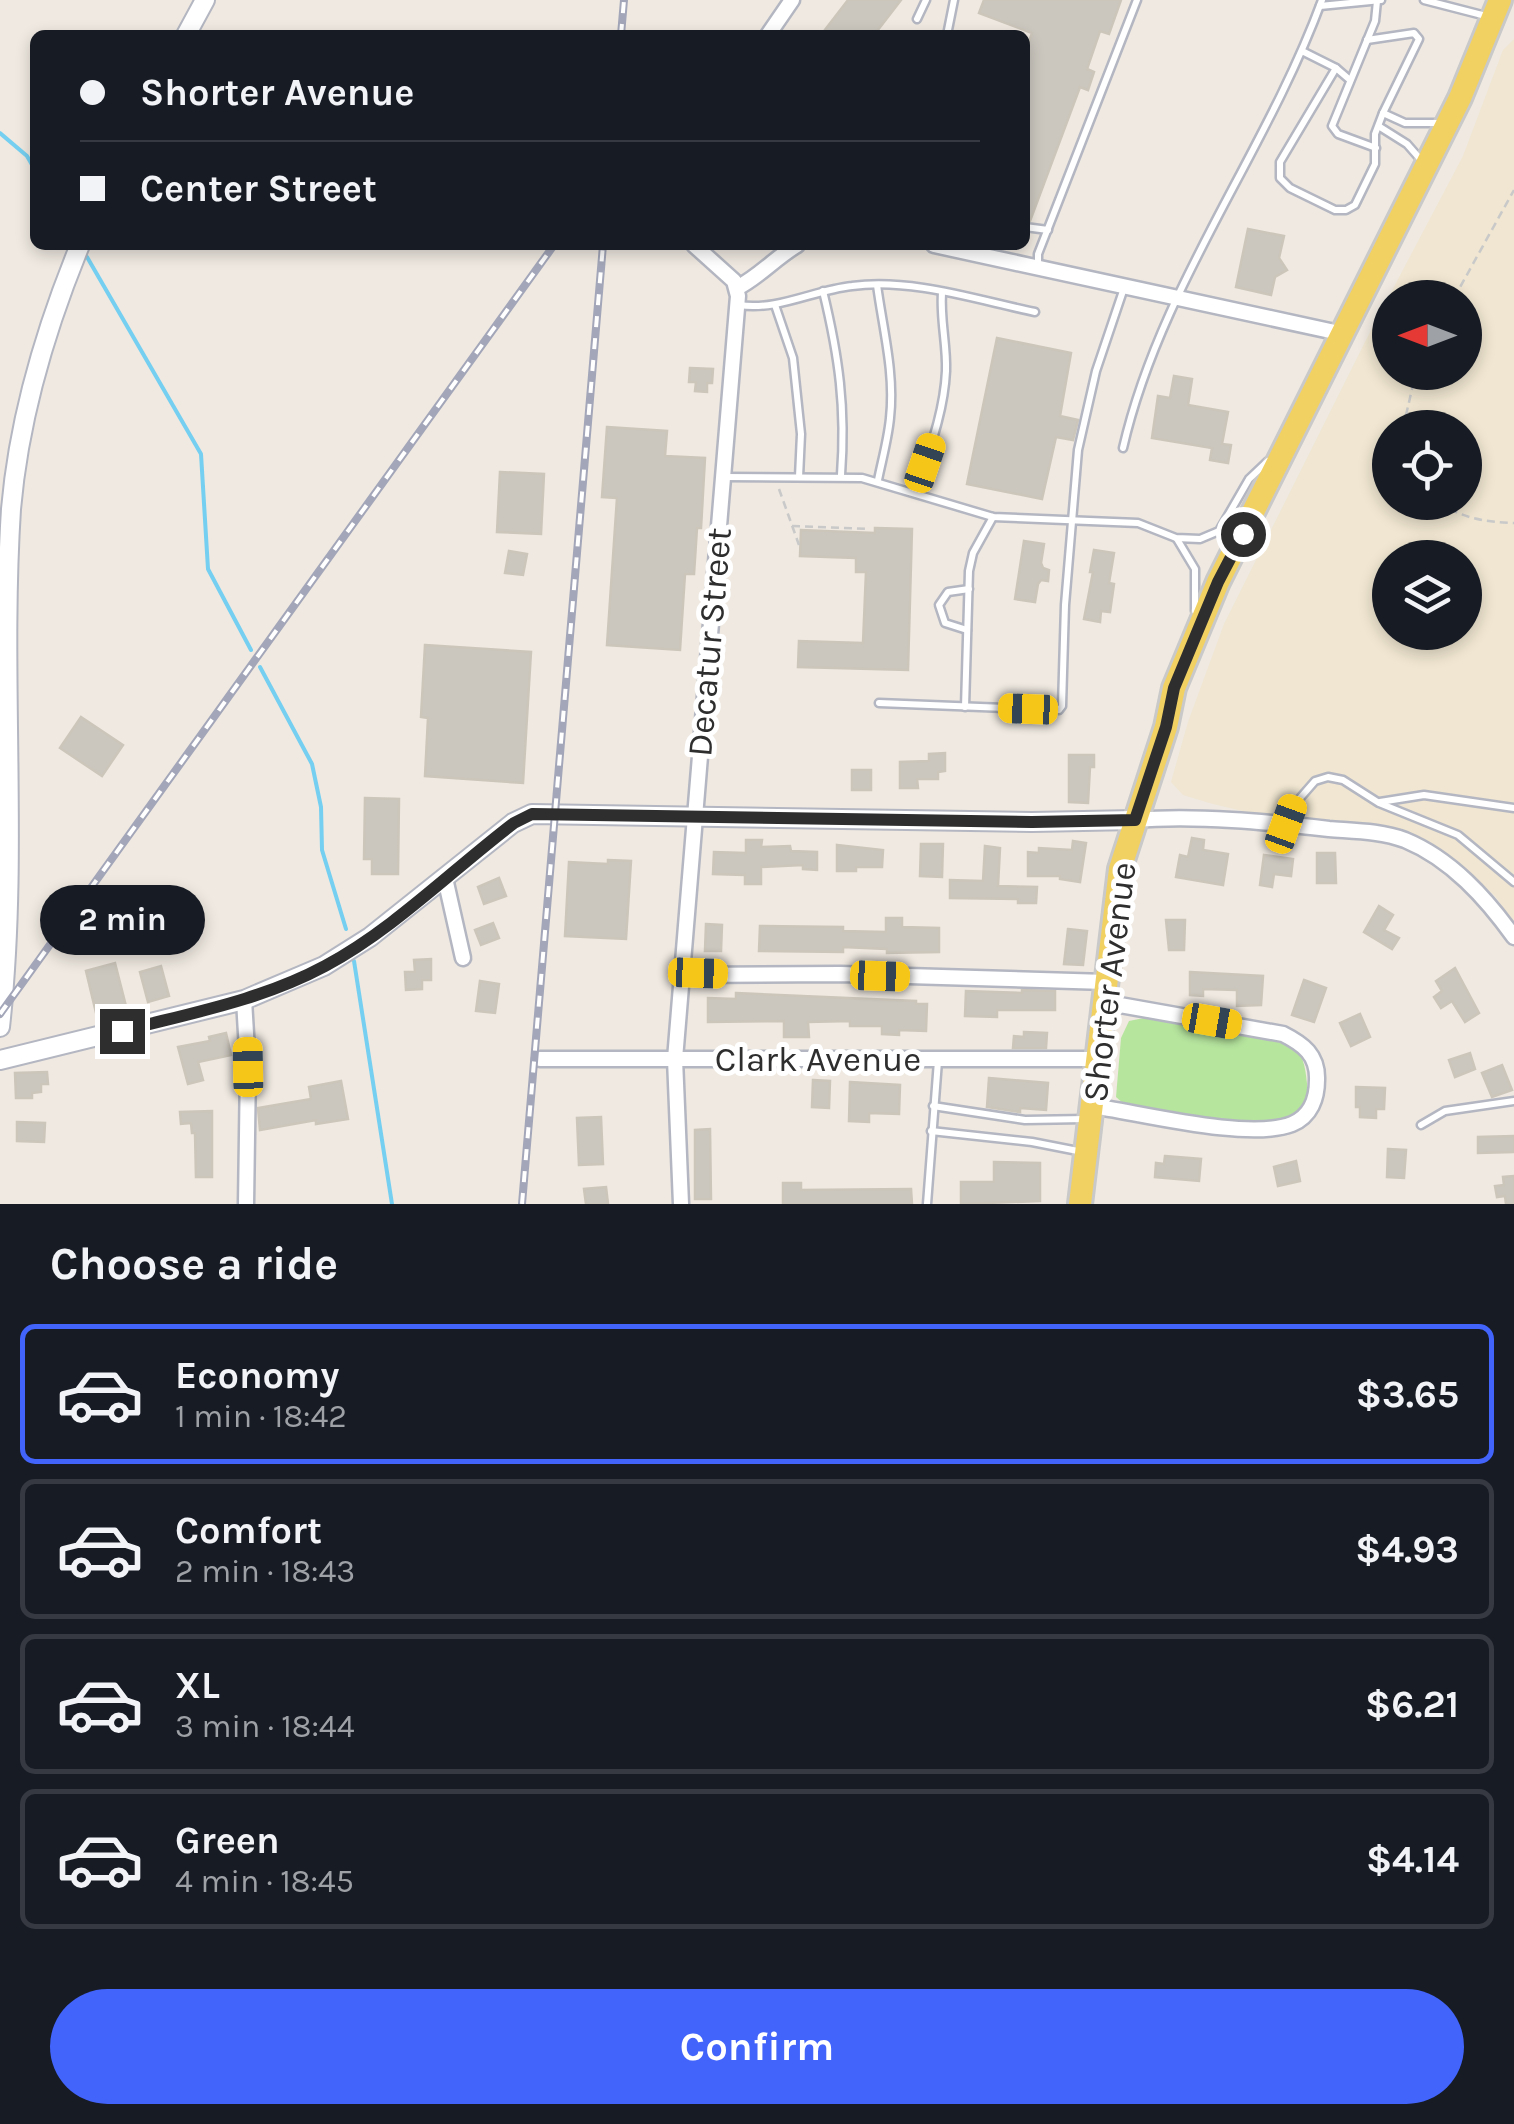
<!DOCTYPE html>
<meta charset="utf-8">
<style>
body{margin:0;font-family:Karla,sans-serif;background:#242831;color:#f1f3f6;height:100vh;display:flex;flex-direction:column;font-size:38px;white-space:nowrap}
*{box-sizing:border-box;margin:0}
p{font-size:32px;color:#9ea1a6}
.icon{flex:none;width:55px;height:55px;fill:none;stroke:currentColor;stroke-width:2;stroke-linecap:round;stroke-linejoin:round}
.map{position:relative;height:1204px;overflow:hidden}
.drawer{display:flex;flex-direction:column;background:#171b24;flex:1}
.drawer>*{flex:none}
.banner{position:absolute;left:30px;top:30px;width:1000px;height:220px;border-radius:15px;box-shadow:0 5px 15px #0003;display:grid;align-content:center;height:220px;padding:0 50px;background:#171b24}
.needle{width:65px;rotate:270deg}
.fabs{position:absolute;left:1372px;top:280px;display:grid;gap:20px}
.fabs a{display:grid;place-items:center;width:110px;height:110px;border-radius:50%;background:#171b24;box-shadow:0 5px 15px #0003;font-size:50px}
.end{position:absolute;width:45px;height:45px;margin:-22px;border:12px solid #2e2e2e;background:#fff;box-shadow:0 0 0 5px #fff}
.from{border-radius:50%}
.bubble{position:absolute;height:70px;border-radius:35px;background:#171b24;box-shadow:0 5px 15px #0003;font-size:32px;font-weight:700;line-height:70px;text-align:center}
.car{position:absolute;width:30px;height:60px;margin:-30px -15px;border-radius:12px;box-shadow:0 0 8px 2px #0007;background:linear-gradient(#f5c518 24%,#345 0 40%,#f5c518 0 76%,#345 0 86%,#f5c518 0)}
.banner b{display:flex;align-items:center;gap:35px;height:95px;font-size:38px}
.banner b+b{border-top:2px solid #363941}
.banner i{width:25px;height:25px;background:#f1f3f6}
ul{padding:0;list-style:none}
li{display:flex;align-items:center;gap:30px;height:140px;margin:0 20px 15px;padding:0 30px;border:5px solid #363941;border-radius:15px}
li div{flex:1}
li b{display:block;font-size:38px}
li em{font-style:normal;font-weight:700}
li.on{border-color:#4264fb}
li>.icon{width:90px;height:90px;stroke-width:1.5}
h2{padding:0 50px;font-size:45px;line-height:120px}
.primary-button{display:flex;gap:20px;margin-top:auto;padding:20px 50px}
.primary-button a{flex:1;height:115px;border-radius:60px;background:#4264fb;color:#fff;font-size:40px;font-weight:700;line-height:115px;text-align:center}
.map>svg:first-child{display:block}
.education{fill:#f0e6d1;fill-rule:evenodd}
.park{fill:#b6e59e}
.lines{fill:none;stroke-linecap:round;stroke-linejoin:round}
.stream{stroke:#75cff0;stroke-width:4}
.building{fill:#cbc7bf;stroke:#cbc5ba;stroke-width:2.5}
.service-casing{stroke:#b4b7c1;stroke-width:11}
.minor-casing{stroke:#b4b7c1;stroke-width:19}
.tertiary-casing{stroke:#b4b7c1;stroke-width:22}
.primary-casing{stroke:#c9c9c9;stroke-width:28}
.path{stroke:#c9c9c9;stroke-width:2.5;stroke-dasharray:8 5;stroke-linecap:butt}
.service{stroke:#fff;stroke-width:6}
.minor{stroke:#fff;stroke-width:14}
.tertiary{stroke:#fff;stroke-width:18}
.primary{stroke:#f2d163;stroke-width:22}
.rail-casing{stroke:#a3a6b8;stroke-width:8}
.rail{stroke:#fff;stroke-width:4;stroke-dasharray:11;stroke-linecap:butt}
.route{stroke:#2e2e2e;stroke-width:12}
.labels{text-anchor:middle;stroke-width:10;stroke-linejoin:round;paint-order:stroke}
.street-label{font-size:35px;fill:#2e2e2e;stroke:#fff}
</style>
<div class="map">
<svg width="1514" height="1204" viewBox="0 0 1514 1204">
<rect width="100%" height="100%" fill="#efe9e1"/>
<path class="education" d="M1514,39V922L1495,896L1456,860L1413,836L1367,823L1247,812L1213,804L1183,795L1171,782L1188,722L1224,624L1367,338L1463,156L1503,50ZM1390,298H1465V372H1390ZM1390,428H1465V502H1390ZM1390,558H1465V632H1390Z"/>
<path class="park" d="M1144,1018C1179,1023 1267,1030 1295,1048C1304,1055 1306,1073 1307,1083C1314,1153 1162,1112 1125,1105L1116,1097L1121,1038L1129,1021Z"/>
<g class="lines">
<g class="stream">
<path d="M0,133L27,156L35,170"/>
<path d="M87,257L201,454L208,569L251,650"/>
<path d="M260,667L312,764L321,807L322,850L346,929"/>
<path d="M354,961L392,1204"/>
</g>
</g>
<g class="building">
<path d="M848,0H901L874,35H821Z"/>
<path d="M984,0H1121L1109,34L1100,31L1087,69L1094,72L1088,90L1080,87L1030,221L1025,220V53L1032,33L979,13Z"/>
<path d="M1248,229L1284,236L1279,258L1287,270L1275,277L1271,295L1236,287Z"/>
<path d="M997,338L1071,353L1060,416L1078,420L1073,440L1056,437L1042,499L967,484Z"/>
<path d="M690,368L713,369L712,383H707V392L695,391L696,382H689Z"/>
<path d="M1174,376L1192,379L1188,405L1228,412L1222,444L1231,445L1228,463L1210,460L1212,448L1152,438L1158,396L1170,398Z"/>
<path d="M607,427L667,431L665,456L705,458L701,528H697L694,574H685L680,650L607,645L617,498L602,497Z"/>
<path d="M500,472L544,474L541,534L497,532Z"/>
<path d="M875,528L912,529L908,670L798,667L799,641L863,643L866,572H856V558L800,556L801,530L875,533Z"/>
<path d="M1024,541L1044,544L1041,563L1043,568L1049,570L1048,581L1041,580L1038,584L1035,602L1015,599Z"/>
<path d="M1094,550L1114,553L1109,583L1114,584L1110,612L1101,611L1100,622L1084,619L1093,572H1090Z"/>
<path d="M509,551L527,554L523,575L505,573Z"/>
<path d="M425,645L531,652L523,783L425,776L428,718L421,717Z"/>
<path d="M81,717L123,745L102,776L60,748Z"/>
<path d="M945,753V771L938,772V779H917L918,788H900V762L929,761V754Z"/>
<path d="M1069,755H1094V767H1090L1088,803L1069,802Z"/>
<rect x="852" y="770" width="19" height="20"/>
<path d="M365,798L399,799L398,874H372V859H364Z"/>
<path d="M1192,838L1204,840L1203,850L1228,854L1223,885L1176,877L1180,855L1188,857Z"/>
<path d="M746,840H762L761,847L790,846L791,851L817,852V870L803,869V865L761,867V884H745V875L713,874L714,852L746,853Z"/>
<path d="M1073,841L1086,843L1080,882L1060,879V876H1028V852L1039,853V848L1072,850Z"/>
<path d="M921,844H943L942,877L920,876Z"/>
<path d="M837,845L883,850L882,867H856V871H837Z"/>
<path d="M985,846L1000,848L998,886L1037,887L1036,903H1018V899L950,898V880L983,881Z"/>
<path d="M1317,853H1335L1336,883H1317Z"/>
<path d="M1264,855L1293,859L1291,876L1274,874L1272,887L1260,885Z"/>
<path d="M608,860L631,861L626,939L565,936L569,862L608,864Z"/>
<path d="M499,878L506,896L484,904L478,887Z"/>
<path d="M1379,906L1393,915L1384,930L1399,938L1392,949L1364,932Z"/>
<path d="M886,918H902V927L939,928V952L887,953V949L843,947V952L759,951L760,926L843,927V931L886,932Z"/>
<path d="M1166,920H1185L1184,950H1169Z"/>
<path d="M493,923L499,938L481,945L475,930Z"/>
<path d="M706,924L722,925L721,951H705Z"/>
<path d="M1068,929L1087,931L1083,965L1064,964Z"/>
<path d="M431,959V980H422V989L406,990L405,972H415L414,960Z"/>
<path d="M115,963L127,1010L97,1017L86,971Z"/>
<path d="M161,966L169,996L148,1002L140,972Z"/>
<path d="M1455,968L1479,1013L1465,1022L1452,1001L1441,1008L1434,997L1442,991L1436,981Z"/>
<path d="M1190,972L1263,976L1261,1005L1237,1006V990L1203,989V996L1190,995Z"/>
<path d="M1304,980L1326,988L1314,1022L1292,1015Z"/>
<path d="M480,981L499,984L495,1013L476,1011Z"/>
<path d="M1022,990L1055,991V1010H997V1017L965,1016L966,991L1022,993Z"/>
<path d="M736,993L916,1001V1004H927L926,1031L899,1030V1035L882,1034V1026H850V1021L808,1022L809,1037H784V1021L708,1022V998L736,999Z"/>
<path d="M1360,1014L1370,1037L1351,1046L1340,1023Z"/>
<path d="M1024,1032L1047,1033L1046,1048H1013L1014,1036L1024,1037Z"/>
<path d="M226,1033L231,1055L198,1062L203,1080L188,1084L178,1047L210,1041L209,1037Z"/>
<path d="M1470,1053L1475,1069L1455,1077L1449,1060Z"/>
<path d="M1502,1065L1512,1090L1492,1097L1482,1073Z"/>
<path d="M47,1072L48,1084H41V1092L32,1093V1098H16L15,1073Z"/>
<path d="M989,1078L1048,1083L1046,1110L1020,1108V1112L987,1107Z"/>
<path d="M813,1080L830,1081L829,1108L812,1107Z"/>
<path d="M341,1081L348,1119L316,1124V1120L260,1130L258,1108L311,1099L309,1087Z"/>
<path d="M850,1082L900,1085L899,1114L869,1113V1122L849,1121Z"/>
<path d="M1356,1087L1385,1088L1384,1109H1376V1118L1360,1117V1107H1356Z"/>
<path d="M212,1111V1177H196L195,1133H192L191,1123L181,1124L180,1112Z"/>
<path d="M601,1117L603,1164L579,1165L577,1118Z"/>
<path d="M17,1122L45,1123L44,1142L17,1141Z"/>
<path d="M710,1129L711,1199H695V1130Z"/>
<path d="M1514,1136V1152L1478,1153V1137Z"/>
<path d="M1388,1149L1406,1150L1404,1178L1387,1177Z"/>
<path d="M1165,1156L1201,1159L1199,1181L1155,1177L1156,1163L1164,1164Z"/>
<path d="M1296,1161L1300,1181L1278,1186L1274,1167Z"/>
<path d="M994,1162L1040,1163V1201L961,1204V1182H994Z"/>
<path d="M1514,1176V1204H1506L1505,1196L1497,1197L1495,1186L1504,1185L1503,1177Z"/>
<path d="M783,1183H801V1190L911,1189L912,1204H783Z"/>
<path d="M606,1187L608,1204H586L584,1189Z"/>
</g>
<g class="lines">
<defs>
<g id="service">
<path d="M1424,0L1486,16"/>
<path d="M1320,6L1381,0"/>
<path d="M917,19L926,0"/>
<path d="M947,35L954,0"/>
<path d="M1302,51L1336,68L1350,80"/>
<path d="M1336,68L1280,162V178L1290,188L1335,210H1346L1355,205L1375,164V134L1383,113L1419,39L1414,33L1367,40"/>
<path d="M1383,113L1405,123H1441"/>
<path d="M1380,127L1407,144L1421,160"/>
<path d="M1376,148L1338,134L1332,126L1375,21L1377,1"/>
<path d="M1025,227L1048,230"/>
<path d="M1038,265V254L1137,0"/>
<path d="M877,285C883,330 895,373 890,418C888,439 882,460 878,480"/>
<path d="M823,291C839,357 846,408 841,475"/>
<path d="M739,305C778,311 814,290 852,286C912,278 977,300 1035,312"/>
<path d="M775,305L793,358L801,434L799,477"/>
<path d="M1123,448C1160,287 1266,153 1322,0"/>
<path d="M724,477L862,478L993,517L1138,523L1176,538L1200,539L1219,531L1249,479L1268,461"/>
<path d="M915,493C928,453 944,414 946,371C947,345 940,319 942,293"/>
<path d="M1177,539L1195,569V611"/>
<path d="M967,630L945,623L939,605L948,592L969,589"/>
<path d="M879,703L1059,710L1062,706L1065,605L1078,450L1096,371L1125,285"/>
<path d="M965,707L969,571L973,553L993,517"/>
<path d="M1380,802L1424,795L1514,808"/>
<path d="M1287,824L1294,805L1315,781L1328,777L1343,780L1379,803L1458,835L1514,882"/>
<path d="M933,1106L1025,1120L1086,1119"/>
<path d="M1421,1125L1445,1111L1514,1101"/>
<path d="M931,1131L1032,1142L1083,1152"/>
<path d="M927,1204L938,1061"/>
</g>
<g id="minor">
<path d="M768,35L792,0"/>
<path d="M934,245L1344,334"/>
<path d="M737,288C760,276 775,258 797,245"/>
<path d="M1135,820C1196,815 1268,822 1329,829C1354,831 1381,831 1405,840C1451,859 1486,898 1514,937"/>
<path d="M445,878L463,958"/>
<path d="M681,975L840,974L1106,982"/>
<path d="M244,1000L248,1067L246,1204"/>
<path d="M540,1059H1096"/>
<path d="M1092,1106C1141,1113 1249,1141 1292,1124C1311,1116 1317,1098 1317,1080C1318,1055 1303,1044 1283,1034L1103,1002"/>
<path d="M681,1204L675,1059L738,296L734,281L694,245"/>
</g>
<g id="tertiary">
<path d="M186,35L205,0"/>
<path d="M0,1027C19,855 0,681 11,509C19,417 45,330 80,245"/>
<path d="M0,1060L244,1000L324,966L370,937L513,823L532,814L1032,822L1135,820"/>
</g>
<path id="primary" d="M1080,1204L1120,869L1166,727L1174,688L1218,582L1460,98L1500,0"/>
</defs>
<use href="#service" class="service-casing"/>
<use href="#minor" class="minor-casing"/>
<use href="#tertiary" class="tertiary-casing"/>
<use href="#primary" class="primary-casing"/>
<g class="path">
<path d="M1454,298L1514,190"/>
<path d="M1403,428L1416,372"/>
<path d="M779,489L799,545"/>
<path d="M1439,502C1462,519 1487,522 1514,523"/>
<path d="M792,526L869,529"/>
</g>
<use href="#service" class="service"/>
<use href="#minor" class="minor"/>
<use href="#tertiary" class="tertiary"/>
<use href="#primary" class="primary"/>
<defs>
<g id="rail">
<path d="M621,35L624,0"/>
<path d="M0,1014L554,245"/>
<path d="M522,1204L603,245"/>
</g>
</defs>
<use href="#rail" class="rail-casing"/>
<use href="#rail" class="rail"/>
</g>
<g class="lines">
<path class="route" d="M122,1031C191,1013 262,1000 325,966C394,929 452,870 514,823L532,814L1032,822L1135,820L1166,727L1174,688L1218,582L1243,534"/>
</g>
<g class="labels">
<g class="street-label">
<text transform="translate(709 642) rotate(-85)" y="12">Decatur Street</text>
<text transform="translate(1109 982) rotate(-83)" y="12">Shorter Avenue</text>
<text x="818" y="1071">Clark Avenue</text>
</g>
</g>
</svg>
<div class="fabs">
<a><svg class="needle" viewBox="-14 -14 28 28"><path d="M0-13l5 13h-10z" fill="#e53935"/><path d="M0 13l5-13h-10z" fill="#9ea1a6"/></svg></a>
<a><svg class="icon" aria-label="locate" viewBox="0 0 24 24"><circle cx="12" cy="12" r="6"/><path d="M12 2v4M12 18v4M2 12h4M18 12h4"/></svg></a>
<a><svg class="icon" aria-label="layers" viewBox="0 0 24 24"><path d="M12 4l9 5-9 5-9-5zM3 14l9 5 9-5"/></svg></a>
</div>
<i class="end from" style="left:1243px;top:534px"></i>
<i class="end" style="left:122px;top:1031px"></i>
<div class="bubble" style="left:40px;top:885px;width:165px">2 min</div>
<i class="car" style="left:925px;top:463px;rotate:19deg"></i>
<i class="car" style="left:1028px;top:709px;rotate:272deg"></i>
<i class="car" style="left:1286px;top:824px;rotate:20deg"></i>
<i class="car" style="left:698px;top:973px;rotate:92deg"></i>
<i class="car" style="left:880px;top:976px;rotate:92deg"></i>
<i class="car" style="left:1212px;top:1021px;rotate:100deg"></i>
<i class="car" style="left:248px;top:1067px;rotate:359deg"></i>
<div class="banner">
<b><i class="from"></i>Shorter Avenue</b>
<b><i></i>Center Street</b>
</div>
</div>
<section class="drawer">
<h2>Choose a ride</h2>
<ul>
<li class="on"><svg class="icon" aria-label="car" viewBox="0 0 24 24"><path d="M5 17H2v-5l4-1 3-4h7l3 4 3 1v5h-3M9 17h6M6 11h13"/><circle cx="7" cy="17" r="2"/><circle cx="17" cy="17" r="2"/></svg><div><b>Economy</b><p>1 min · 18:42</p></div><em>$3.65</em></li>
<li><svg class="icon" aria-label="car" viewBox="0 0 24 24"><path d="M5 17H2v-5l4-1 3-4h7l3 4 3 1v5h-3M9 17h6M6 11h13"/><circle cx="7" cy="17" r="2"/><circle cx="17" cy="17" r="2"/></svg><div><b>Comfort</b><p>2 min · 18:43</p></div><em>$4.93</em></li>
<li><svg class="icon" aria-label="car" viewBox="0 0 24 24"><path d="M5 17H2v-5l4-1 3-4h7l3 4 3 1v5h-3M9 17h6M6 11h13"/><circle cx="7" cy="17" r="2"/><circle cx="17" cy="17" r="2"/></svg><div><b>XL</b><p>3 min · 18:44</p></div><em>$6.21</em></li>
<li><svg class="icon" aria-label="car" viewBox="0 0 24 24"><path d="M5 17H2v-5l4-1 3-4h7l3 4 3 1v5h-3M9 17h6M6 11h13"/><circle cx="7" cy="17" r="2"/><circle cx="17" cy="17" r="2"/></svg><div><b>Green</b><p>4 min · 18:45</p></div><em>$4.14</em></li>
</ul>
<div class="primary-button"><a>Confirm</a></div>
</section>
